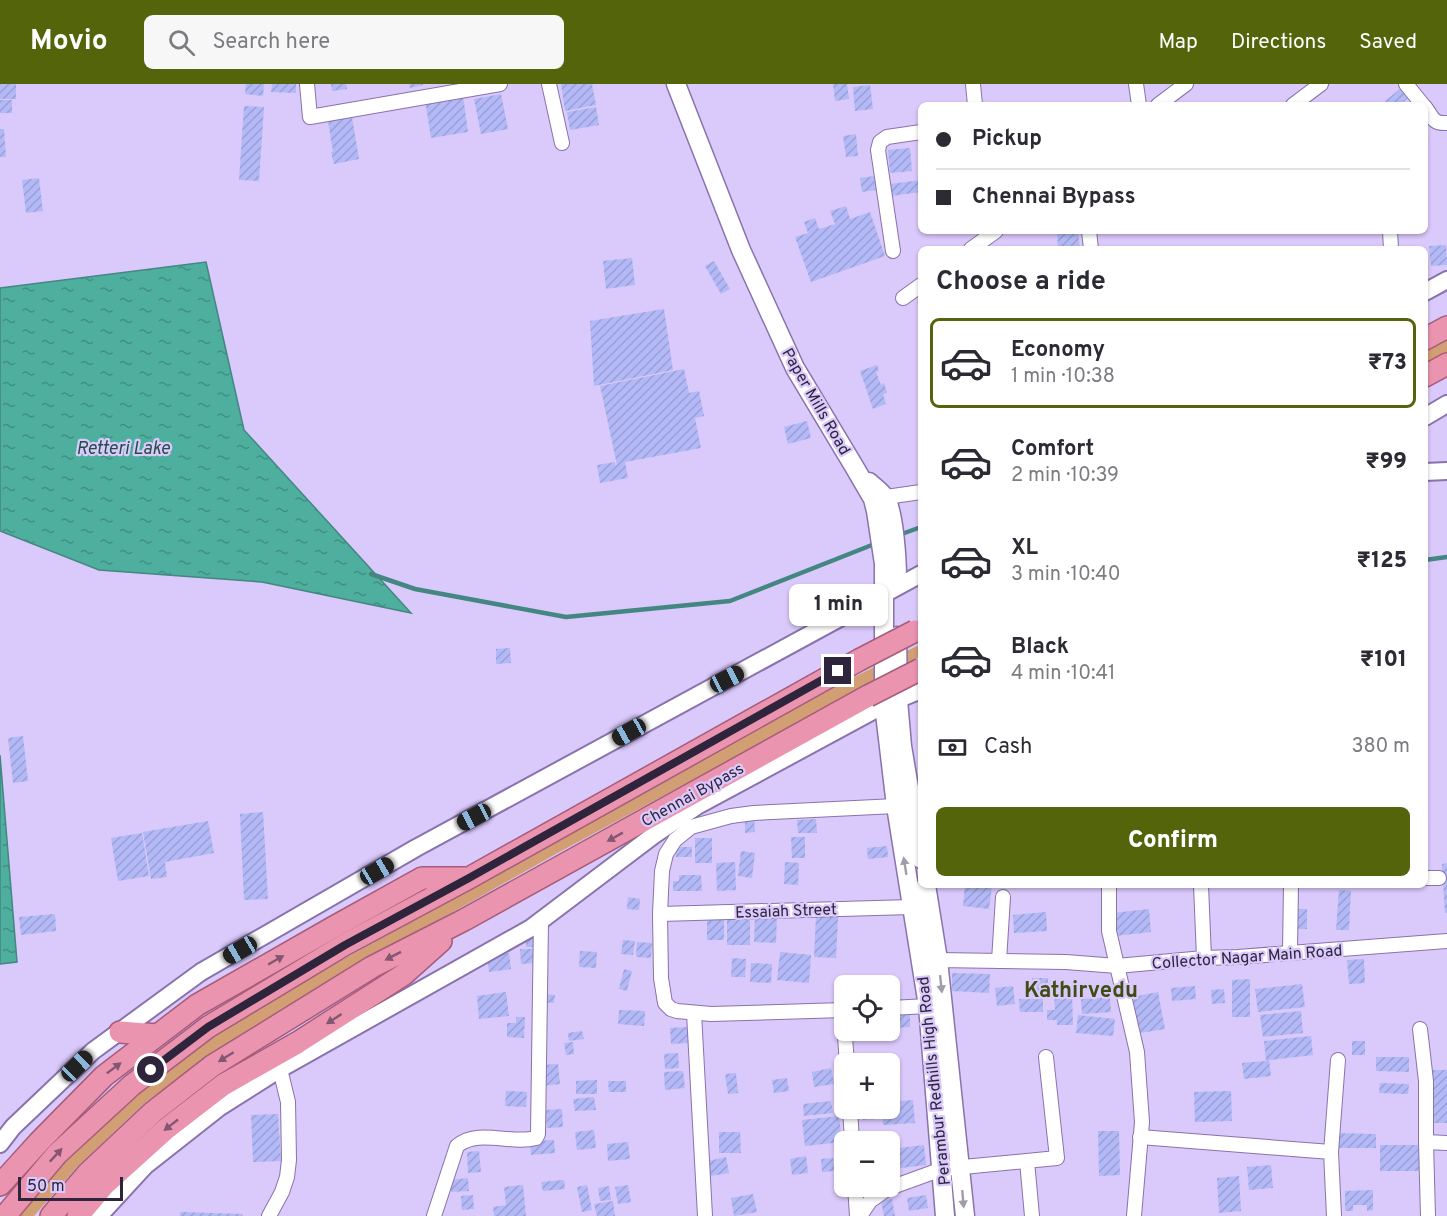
<!DOCTYPE html>
<meta charset="utf-8">
<style>
body{margin:0;font-family:Overpass,sans-serif;background:#f7f7f7;color:#2b2b33;height:100vh;display:flex;flex-direction:column;font-size:22px;white-space:nowrap}
*{box-sizing:border-box;margin:0}
p{font-size:20px;color:#7c7c81}
.icon{flex:none;width:33px;height:33px;fill:none;stroke:currentColor;stroke-width:2;stroke-linecap:round;stroke-linejoin:round}
.map{position:relative;flex:1;overflow:hidden}
.sheet{position:absolute;left:918px;top:162px;width:510px;height:642px;display:flex;flex-direction:column;background:#fff;border-radius:9px;box-shadow:0 2px 4px #0004}
.sheet>*{flex:none}
.top-card{position:absolute;left:918px;top:18px;width:510px;height:132px;border-radius:9px;box-shadow:0 2px 4px #0004;display:grid;align-content:center;height:132px;padding:0 18px;background:#fff}
.buttons{position:absolute;left:834px;top:891px;display:grid;gap:12px}
.buttons a{display:grid;place-items:center;width:66px;height:66px;border-radius:9px;background:#fff;box-shadow:0 2px 4px #0004;font-size:30px}
.scale{position:absolute;left:18px;bottom:15px;width:105px;box-sizing:border-box;padding-left:6px;border:3px solid #2e253d;border-top:0;font-size:16px;line-height:21px;white-space:nowrap;color:#2e253d;-webkit-text-stroke:4px #dac9fb;paint-order:stroke}
.end{position:absolute;width:27px;height:27px;margin:-14px;border:8px solid #2e253d;background:#fff;box-shadow:0 0 0 3px #fff}
.from{border-radius:50%}
.bubble{position:absolute;height:42px;border-radius:9px;background:#fff;box-shadow:0 2px 4px #0004;font-size:20px;font-weight:800;line-height:42px;text-align:center}
.car{position:absolute;width:18px;height:36px;margin:-18px -9px;border-radius:8px;box-shadow:0 0 4px 2px #0007;background:linear-gradient(#222 24%,#8ab4d8 0 40%,#222 0 76%,#8ab4d8 0 86%,#222 0)}
.top-card b{display:flex;align-items:center;gap:21px;height:57px;font-size:22px}
.top-card b+b{border-top:2px solid #e1e1e2}
.top-card i{width:15px;height:15px;background:#2b2b33}
ul{padding:0;list-style:none}
li{display:flex;align-items:center;gap:18px;height:90px;margin:0 12px 9px;padding:0 6px;border:3px solid transparent;border-radius:9px}
li div{flex:1}
li b{display:block;font-size:22px}
li em{font-style:normal;font-weight:800}
li.active{border-color:#54640b}
li>.icon{width:54px;height:54px;stroke-width:1.5}
h2{padding:0 18px;font-size:27px;line-height:72px}
.pay{display:flex;align-items:center;gap:15px;height:66px;padding:0 18px;font-size:22px}
.pay p{margin-inline-start:auto}
.primary-button{display:flex;gap:12px;margin-top:auto;padding:12px 18px}
.primary-button a{flex:1;height:69px;border-radius:9px;background:#54640b;color:#fff;font-size:24px;font-weight:800;line-height:69px;text-align:center}
header{display:flex;align-items:center;gap:36px;box-sizing:border-box;height:84px;padding:0 30px;background:#54640b;color:#fff}
header strong{font-size:28px}
nav{display:flex;gap:33px;margin-inline-start:auto;font-size:21px}
.search{width:420px;height:54px;background:#f7f7f7;display:flex;align-items:center;gap:15px;box-sizing:border-box;padding:0 21px;border-radius:9px;color:#7c7c81;font-size:22px}
.map>svg:first-child{display:block}
.green{fill:#d29e74}
.water{fill:url(#water-ripples);stroke:#448682;stroke-width:1.5}
.lines{fill:none;stroke-linecap:round;stroke-linejoin:round}
.stream{stroke:#448682;stroke-width:4.5}
.building{fill:url(#building-hatch)}
.minor-casing{stroke:#8873ac;stroke-width:16}
.tertiary-casing{stroke:#8873ac;stroke-width:20}
.secondary-casing{stroke:#8873ac;stroke-width:21}
.trunk-casing{stroke:#a65c7b;stroke-width:24}
.minor{stroke:#fff;stroke-width:14}
.tertiary{stroke:#fff;stroke-width:16}
.secondary{stroke:#fff;stroke-width:18}
.trunk{stroke:#eb94b0;stroke-width:21}
.trunk-bridge-casing{stroke:#a65c7b;stroke-width:24;stroke-linecap:butt}
.trunk-bridge{stroke:#eb94b0;stroke-width:21}
.oneway{fill:#835771}
.oneway2{fill:#a19da8}
.route{stroke:#2e253d;stroke-width:8}
.labels{text-anchor:middle;stroke-width:4.5;stroke-linejoin:round;paint-order:stroke}
.street-label{font-size:16px;fill:#2e253d;stroke:#dac9fb}
.water-label{font-size:18px;font-style:italic;fill:#224d45;stroke:#dac9fb}
.district-label{font-size:22px;font-weight:bold;fill:#414c14;stroke:#dac9fb}
</style>
<header>
<strong>Movio</strong>
<div class="search"><svg class="icon" aria-label="search" viewBox="0 0 24 24"><circle cx="10" cy="10" r="6"/><path d="M15 15l6 6"/></svg>Search here</div>
<nav><a>Map</a><a>Directions</a><a>Saved</a></nav>
</header>
<div class="map">
<svg width="1447" height="1132" viewBox="0 0 1447 1132">
<defs>
<pattern id="water-ripples" width="26" height="14" patternUnits="userSpaceOnUse" patternTransform="scale(1.5)"><rect width="26" height="14" fill="#4eaf9f"/><path d="M2 4q2-2 4 0t4 0M15 11q2-2 4 0t4 0" fill="none" stroke="#418e83"/></pattern>
<pattern id="building-hatch" width="6" height="6" patternUnits="userSpaceOnUse" patternTransform="scale(1.5)"><rect width="6" height="6" fill="#b3b9f7"/><path d="M-1 1l2-2M0 6l6-6M5 7l2-2" fill="none" stroke="#9a9fd5"/></pattern>
</defs>
<rect width="100%" height="100%" fill="#dac9fb"/>
<g class="green">
<path d="M1447,248V269L1425,282V261Z"/>
<path d="M921,560V572L554,771L285,923L223,962L147,1017L77,1083L34,1132H18L66,1076L140,1007L213,952L277,912L680,689L775,632Z"/>
</g>
<g class="water">
<path d="M206,178L244,346L411,529L262,498L99,486L0,447V204Z"/>
<path d="M0,671L17,878L0,880Z"/>
</g>
<g class="lines">
<g class="stream">
<path d="M899,451L921,443"/>
<path d="M1425,476L1447,473"/>
<path d="M371,490L415,505L566,533L730,517L877,459"/>
</g>
</g>
<g class="building">
<rect x="0" y="0" width="16" height="15"/>
<path d="M246,0H264L263,12L245,10Z"/>
<path d="M272,0H296V9L271,8Z"/>
<path d="M331,0H346L347,5L332,7Z"/>
<path d="M409,0H423V1L410,4Z"/>
<path d="M561,0H592L596,21L565,27Z"/>
<path d="M833,0H847L849,15L835,17Z"/>
<path d="M870,1L873,25L855,27L853,3Z"/>
<path d="M1405,1L1413,10L1400,21H1389L1385,17Z"/>
<path d="M501,10L508,45L481,50L474,15Z"/>
<path d="M463,11L468,48L431,54L425,16Z"/>
<rect x="0" y="16" width="12" height="13"/>
<path d="M244,22L264,23L259,97L239,96Z"/>
<path d="M596,23L599,41L570,46L567,28Z"/>
<path d="M352,33L359,75L334,80L331,68H333L328,37Z"/>
<path d="M0,45H4L6,73H0Z"/>
<path d="M856,50L858,72L846,73L843,52Z"/>
<path d="M910,64L912,87L890,89L888,66Z"/>
<path d="M874,92L876,106L862,108L860,94Z"/>
<path d="M39,94L43,127L26,129L22,96Z"/>
<path d="M921,96V108L891,112L890,100Z"/>
<path d="M846,122L850,135L870,128L885,172L811,198L795,153L808,149L804,138L815,134L819,145L835,140L830,127Z"/>
<path d="M1057,147H1078L1080,165H1058Z"/>
<path d="M1446,161L1447,181L1431,182L1429,162Z"/>
<path d="M632,174L635,201L606,205L603,177Z"/>
<path d="M714,177L730,205L721,210L705,182Z"/>
<path d="M664,225L673,286L594,302L590,237Z"/>
<path d="M877,281L879,287L876,288L881,301L884,299L887,309L883,310L886,320L873,325L860,287Z"/>
<path d="M684,285L689,309L699,307L704,332L695,334L701,364L625,378L628,394L600,399L597,381L615,378V381H617L600,302Z"/>
<path d="M807,337L811,354L788,360L784,343Z"/>
<path d="M510,564L511,579L496,580V565Z"/>
<path d="M23,652L28,697L13,699L8,654Z"/>
<path d="M263,728L268,815L244,816L240,730Z"/>
<path d="M745,732H754L755,748L745,749Z"/>
<path d="M816,735L817,749H798L797,736Z"/>
<path d="M208,737L214,769L165,778L167,793L151,795L143,748Z"/>
<path d="M142,749L149,792L118,797L111,754Z"/>
<path d="M1425,749H1428L1427,778H1425Z"/>
<path d="M791,753H805V774H792Z"/>
<rect x="695" y="754" width="17" height="25"/>
<path d="M887,762L888,773L868,775L867,764Z"/>
<rect x="676" y="763" width="16" height="10"/>
<path d="M741,767L755,769L752,794L738,792Z"/>
<path d="M735,778L736,806L717,807L716,779Z"/>
<path d="M785,778L799,779L798,801L784,800Z"/>
<path d="M1447,779V829H1445L1442,780Z"/>
<path d="M679,791H701L702,807H673V797H679Z"/>
<path d="M965,801L992,802L989,825L963,822Z"/>
<path d="M1201,801H1229V803L1201,804Z"/>
<path d="M1339,806L1351,807L1349,846H1336Z"/>
<path d="M628,813L640,815L639,826L627,825Z"/>
<path d="M1149,825L1151,848L1115,852L1112,829Z"/>
<path d="M1295,825H1307V845H1296Z"/>
<path d="M1046,828L1047,847L1014,849L1013,831Z"/>
<path d="M55,830L56,847L21,851L19,833Z"/>
<path d="M755,832H777L776,859L754,858Z"/>
<path d="M816,832L838,833L836,874L814,873Z"/>
<rect x="727" y="833" width="23" height="28"/>
<rect x="707" y="834" width="17" height="22"/>
<path d="M538,848V863H526V849Z"/>
<path d="M623,856L635,857L633,871L621,870Z"/>
<path d="M637,858L652,859L651,874L636,873Z"/>
<path d="M520,865H536L537,879L521,880Z"/>
<path d="M580,867L597,868L596,884L579,883Z"/>
<path d="M780,868L811,871L809,899L777,896Z"/>
<path d="M509,869L511,885L489,888L487,872Z"/>
<path d="M732,874L746,875L745,893H731Z"/>
<path d="M1364,875L1365,899L1349,900L1347,876Z"/>
<path d="M751,879L772,880L771,899L750,898Z"/>
<path d="M624,885L632,887L627,907L619,905Z"/>
<path d="M952,889L990,890L989,909L952,907Z"/>
<rect x="1032" y="894" width="16" height="18"/>
<path d="M1250,895V933H1232V896Z"/>
<path d="M1302,900L1305,923L1258,928L1255,905Z"/>
<path d="M1013,902L1015,920L997,922L995,904Z"/>
<path d="M1195,902L1196,915L1172,917L1171,904Z"/>
<path d="M1224,905L1225,919L1212,920L1211,906Z"/>
<path d="M506,908L509,932L479,935L477,912Z"/>
<path d="M1072,908L1073,941H1057V936H1047V926H1055L1054,909Z"/>
<path d="M1158,908L1165,945L1134,950L1127,914Z"/>
<path d="M541,910L555,911L554,919L540,918Z"/>
<path d="M1110,913L1111,928L1082,930L1081,915Z"/>
<path d="M1019,915H1043V928H1020Z"/>
<path d="M619,926L645,927L644,942L618,940Z"/>
<path d="M1301,927L1303,949L1263,953L1260,931Z"/>
<path d="M910,928V943L892,944L891,929Z"/>
<path d="M1078,931L1115,935L1113,952L1076,949Z"/>
<path d="M516,933H525L524,954L507,953V939H516Z"/>
<path d="M688,943L689,959L671,960L670,944Z"/>
<path d="M858,946H873V951L858,952Z"/>
<path d="M582,947L584,955L569,957L568,949Z"/>
<path d="M1311,952L1313,971L1269,976L1271,992L1244,995L1242,979L1266,977L1264,957Z"/>
<rect x="1352" y="957" width="13" height="14"/>
<path d="M573,958L574,970L566,971L564,959Z"/>
<path d="M678,969L679,984L665,985L664,970Z"/>
<path d="M1376,973H1409V988L1376,987Z"/>
<path d="M558,980L560,1000L543,1002L542,981Z"/>
<path d="M831,984L834,1000L814,1003L812,988Z"/>
<path d="M1433,986H1447V1039H1432Z"/>
<path d="M683,987L685,1004L665,1006L664,988Z"/>
<path d="M736,989L738,1009L728,1010L725,990Z"/>
<path d="M787,994L789,1007L774,1009L772,996Z"/>
<path d="M597,996V1010H576V997Z"/>
<path d="M608,997H626V1008H609Z"/>
<path d="M1380,999L1409,1000L1408,1010L1379,1009Z"/>
<path d="M506,1007L527,1008L526,1023L505,1022Z"/>
<path d="M1231,1007L1232,1037L1195,1038L1194,1008Z"/>
<path d="M594,1013L596,1026L575,1027L573,1015Z"/>
<path d="M913,1016L915,1039L883,1041L882,1024H890V1018Z"/>
<path d="M831,1017L833,1029L804,1032L803,1020Z"/>
<path d="M862,1024H878L879,1035L863,1036Z"/>
<path d="M562,1025L563,1043L547,1044L545,1026Z"/>
<path d="M278,1030L281,1077L253,1078L251,1031Z"/>
<path d="M839,1032L842,1058L805,1062L802,1036Z"/>
<path d="M594,1046L596,1064L577,1066L575,1048Z"/>
<path d="M1098,1047H1119L1120,1091L1099,1092Z"/>
<path d="M719,1048H740L741,1069H719Z"/>
<path d="M1335,1049L1376,1050V1064H1335Z"/>
<path d="M871,1052V1058H855V1053Z"/>
<path d="M554,1056L555,1069L531,1071L530,1057Z"/>
<path d="M628,1058L630,1075L608,1077L607,1060Z"/>
<path d="M924,1061L926,1081L893,1085L891,1065Z"/>
<rect x="1380" y="1061" width="39" height="26"/>
<path d="M479,1067L481,1088L468,1089L467,1068Z"/>
<path d="M806,1072L808,1089L792,1091L790,1075Z"/>
<path d="M726,1073L729,1089L711,1092L708,1077Z"/>
<path d="M833,1074L834,1087L822,1088L821,1075Z"/>
<path d="M1271,1081L1273,1104L1249,1106L1247,1083Z"/>
<path d="M1239,1092L1241,1127L1219,1129L1217,1094Z"/>
<path d="M468,1094L469,1107L451,1108L450,1096Z"/>
<path d="M564,1096L565,1105L543,1107L541,1098Z"/>
<path d="M523,1101L526,1132H494L493,1123L506,1121L504,1103Z"/>
<path d="M587,1101L592,1126L582,1128L577,1103Z"/>
<path d="M628,1101L631,1118L618,1120L615,1103Z"/>
<path d="M609,1102L611,1116L600,1117L598,1104Z"/>
<path d="M1373,1106V1126L1367,1127V1121H1353V1127H1345V1107Z"/>
<path d="M753,1110L757,1128L734,1132L731,1114Z"/>
<path d="M473,1111L474,1125L462,1126L461,1112Z"/>
<path d="M926,1111L928,1124L909,1127L907,1114Z"/>
<path d="M892,1115L895,1132H884L881,1117Z"/>
<path d="M613,1117L615,1132H597L594,1120Z"/>
<path d="M180,1128L243,1130V1132H180Z"/>
</g>
<g class="lines">
<defs>
<g id="minor">
<path d="M307,0L310,33L500,0"/>
<path d="M549,0L562,59"/>
<path d="M973,0L975,21"/>
<path d="M1136,0L1139,21"/>
<path d="M1406,0L1423,21"/>
<path d="M1158,21L1186,0"/>
<path d="M1293,21L1321,0"/>
<path d="M1425,23C1433,34 1433,40 1447,39"/>
<path d="M1089,147L1091,165"/>
<path d="M1390,147L1391,165"/>
<path d="M971,165L996,147"/>
<path d="M893,167L878,66L880,58L887,53L921,48"/>
<path d="M903,214L921,201"/>
<path d="M879,414L921,408"/>
<path d="M1425,794H1439"/>
<path d="M1109,801V847L1137,968L1142,1038L1134,1132"/>
<path d="M1201,801L1204,874"/>
<path d="M660,830L911,823"/>
<path d="M1290,868L1291,801"/>
<path d="M999,877L1003,813"/>
<path d="M928,878L938,876L1066,878L1117,882L1204,874L1238,873L1447,857"/>
<path d="M890,924L928,922"/>
<path d="M843,926L847,980"/>
<path d="M844,926L711,930L677,927L671,925L665,919L661,894L660,830L662,787L666,770L675,756L691,743L731,732L754,729L896,722"/>
<path d="M694,929L705,1132"/>
<path d="M1420,945L1426,997V1058L1428,1132"/>
<path d="M850,1024L852,1058"/>
<path d="M1140,1053L1331,1068L1334,1132"/>
<path d="M1426,1058L1447,1059"/>
<path d="M1331,1068L1338,976"/>
<path d="M1027,1077L1032,1132"/>
<path d="M855,1102L857,1132"/>
<path d="M269,1132L282,1108L287,1093L289,1076L288,1018L280,985"/>
<path d="M434,1132L457,1062C478,1044 511,1061 536,1054L538,1050L541,837"/>
<path d="M860,1132L870,1117L887,1105L942,1085L1057,1074L1046,973"/>
</g>
<g id="tertiary">
<path d="M1425,208L1447,196"/>
<path d="M1425,333L1447,320"/>
<path d="M1425,388L1447,387"/>
<path d="M0,1060L13,1043L93,967L201,888L416,764L921,490"/>
<path d="M99,1132L145,1082L220,1023L280,985L531,844L654,751L697,722L884,621L921,606"/>
</g>
<g id="secondary">
<path d="M676,0L741,166L795,284L855,384L873,415L876,427L884,480V621L896,722L928,922L945,1132"/>
<path d="M869,398C874,403 882,408 886,415C894,429 897,476 897,494"/>
<path d="M897,552L898,616L902,662L921,775"/>
<path d="M926,801L938,876L965,1132"/>
</g>
<g id="trunk">
<path d="M1425,255L1447,243"/>
<path d="M1425,292L1447,280"/>
<path d="M120,948L157,951"/>
<path d="M0,1101L39,1058L104,992L197,921L332,844L422,794H465"/>
<path d="M5,1132L57,1070L132,1001L208,943L344,861L469,794L859,576"/>
<path d="M51,1132L87,1090L153,1028L212,982L372,883L464,836L868,612"/>
<path d="M78,1132L104,1101L166,1045L223,1001L297,959L403,891L441,857"/>
</g>
</defs>
<use href="#minor" class="minor-casing"/>
<use href="#tertiary" class="tertiary-casing"/>
<use href="#secondary" class="secondary-casing"/>
<use href="#trunk" class="trunk-casing"/>
<use href="#minor" class="minor"/>
<use href="#tertiary" class="tertiary"/>
<use href="#secondary" class="secondary"/>
<use href="#trunk" class="trunk"/>
<defs>
<g id="trunk-bridge">
<path d="M859,576L915,547"/>
<path d="M868,612L921,585"/>
</g>
</defs>
<use href="#trunk-bridge" class="trunk-bridge-casing"/>
<use href="#trunk-bridge" class="trunk-bridge"/>
</g>
<defs><path id="oneway-solid" d="M-6-.8H1V-3.2L6.5 0L1 3.2V.8H-6Z" transform="scale(1.5)"/></defs>
<g class="oneway">
<use href="#oneway-solid" transform="translate(615 753) rotate(151)"/>
<use href="#oneway-solid" transform="translate(393 872) rotate(153)"/>
<use href="#oneway-solid" transform="translate(276 876) rotate(-30)"/>
<use href="#oneway-solid" transform="translate(334 935) rotate(147)"/>
<use href="#oneway-solid" transform="translate(226 973) rotate(148)"/>
<use href="#oneway-solid" transform="translate(114 984) rotate(-37)"/>
<use href="#oneway-solid" transform="translate(171 1041) rotate(142)"/>
<use href="#oneway-solid" transform="translate(56 1071) rotate(-47)"/>
</g>
<g class="oneway2">
<use href="#oneway-solid" transform="translate(905 782) rotate(-99)"/>
<use href="#oneway-solid" transform="translate(941 900) rotate(84)"/>
<use href="#oneway-solid" transform="translate(963 1115) rotate(85)"/>
</g>
<g class="lines">
<path class="route" d="M151,986L208,943L345,861L469,794L838,587"/>
</g>
<g class="labels">
<g class="street-label">
<text transform="translate(817 317) rotate(60)" y="6">Paper Mills Road</text>
<text transform="translate(692 710) rotate(-29)" y="6">Chennai Bypass</text>
<text transform="translate(786 826) rotate(-2)" y="6">Essaiah Street</text>
<text transform="translate(1247 872) rotate(-4)" y="6">Collector Nagar Main Road</text>
<text transform="translate(933 997) rotate(-96)" y="6">Perambur Redhills High Road</text>
</g>
<g class="water-label">
<text x="123" y="370">Retteri Lake</text>
</g>
<g class="district-label">
<text x="1081" y="913">Kathirvedu</text>
</g>
</g>
</svg>
<div class="buttons">
<a><svg class="icon" aria-label="locate" viewBox="0 0 24 24"><circle cx="12" cy="12" r="6"/><path d="M12 2v4M12 18v4M2 12h4M18 12h4"/></svg></a>
<a>+</a>
<a>−</a>
</div>
<div class="scale">50 m</div>
<i class="end from" style="left:151px;top:986px"></i>
<i class="end" style="left:838px;top:587px"></i>
<div class="bubble" style="left:789px;top:500px;width:99px">1 min</div>
<i class="car" style="left:727px;top:595px;rotate:62deg"></i>
<i class="car" style="left:629px;top:648px;rotate:241deg"></i>
<i class="car" style="left:474px;top:733px;rotate:242deg"></i>
<i class="car" style="left:377px;top:787px;rotate:60deg"></i>
<i class="car" style="left:240px;top:866px;rotate:240deg"></i>
<i class="car" style="left:77px;top:982px;rotate:46deg"></i>
<div class="top-card">
<b><i class="from"></i>Pickup</b>
<b><i></i>Chennai Bypass</b>
</div>
<section class="sheet">
<h2>Choose a ride</h2>
<ul>
<li class="active"><svg class="icon" aria-label="car" viewBox="0 0 24 24"><path d="M5 17H2v-5l4-1 3-4h7l3 4 3 1v5h-3M9 17h6M6 11h13"/><circle cx="7" cy="17" r="2"/><circle cx="17" cy="17" r="2"/></svg><div><b>Economy</b><p>1 min · 10:38</p></div><em>₹73</em></li>
<li><svg class="icon" aria-label="car" viewBox="0 0 24 24"><path d="M5 17H2v-5l4-1 3-4h7l3 4 3 1v5h-3M9 17h6M6 11h13"/><circle cx="7" cy="17" r="2"/><circle cx="17" cy="17" r="2"/></svg><div><b>Comfort</b><p>2 min · 10:39</p></div><em>₹99</em></li>
<li><svg class="icon" aria-label="car" viewBox="0 0 24 24"><path d="M5 17H2v-5l4-1 3-4h7l3 4 3 1v5h-3M9 17h6M6 11h13"/><circle cx="7" cy="17" r="2"/><circle cx="17" cy="17" r="2"/></svg><div><b>XL</b><p>3 min · 10:40</p></div><em>₹125</em></li>
<li><svg class="icon" aria-label="car" viewBox="0 0 24 24"><path d="M5 17H2v-5l4-1 3-4h7l3 4 3 1v5h-3M9 17h6M6 11h13"/><circle cx="7" cy="17" r="2"/><circle cx="17" cy="17" r="2"/></svg><div><b>Black</b><p>4 min · 10:41</p></div><em>₹101</em></li>
</ul>
<div class="pay"><svg class="icon" aria-label="cash" viewBox="0 0 24 24"><path d="M3 7h18v10H3z"/><circle cx="12" cy="12" r="2"/></svg>Cash<p>380 m</p></div>
<div class="primary-button"><a>Confirm</a></div>
</section>
</div>
